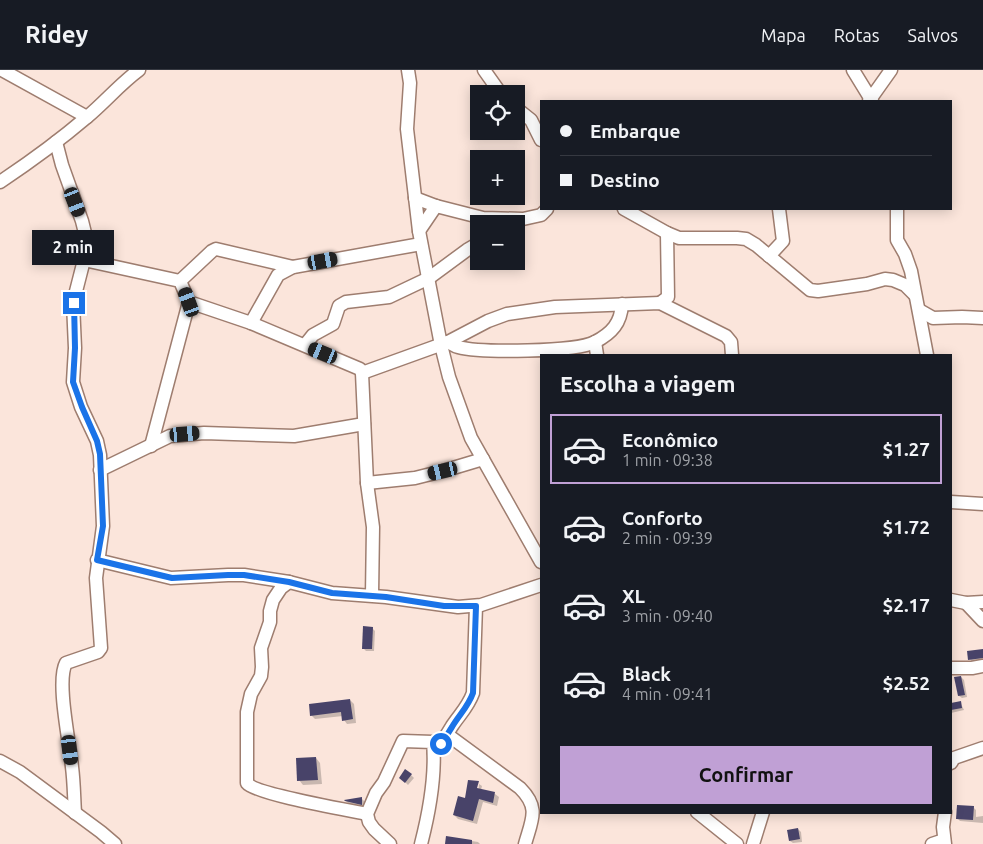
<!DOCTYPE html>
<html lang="pt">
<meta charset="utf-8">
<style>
body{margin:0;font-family:Ubuntu,sans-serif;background:#20242c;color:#f1f3f6;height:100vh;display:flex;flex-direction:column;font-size:19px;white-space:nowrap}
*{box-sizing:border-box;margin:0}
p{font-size:16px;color:#9ea1a6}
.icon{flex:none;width:28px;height:28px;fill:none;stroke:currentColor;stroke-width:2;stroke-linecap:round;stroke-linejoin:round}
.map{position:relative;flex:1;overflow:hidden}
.panel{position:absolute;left:540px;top:284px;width:412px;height:460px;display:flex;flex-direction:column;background:#171b24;border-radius:0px;box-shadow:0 2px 12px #0003}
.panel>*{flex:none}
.hud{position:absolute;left:540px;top:30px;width:412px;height:110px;border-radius:0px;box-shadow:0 2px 12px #0003;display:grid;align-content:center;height:110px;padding:0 20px;background:#171b24}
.buttons{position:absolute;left:470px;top:15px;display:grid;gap:10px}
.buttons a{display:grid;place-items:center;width:55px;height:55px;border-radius:0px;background:#171b24;box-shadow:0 2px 12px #0003;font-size:25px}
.end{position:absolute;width:22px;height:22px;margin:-11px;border:6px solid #1a73e8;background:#fff;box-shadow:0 0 0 2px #fff}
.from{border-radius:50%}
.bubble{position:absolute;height:35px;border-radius:0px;background:#171b24;box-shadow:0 2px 12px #0003;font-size:16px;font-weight:700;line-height:35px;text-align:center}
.car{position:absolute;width:15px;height:30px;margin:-15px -8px;border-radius:6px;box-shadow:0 0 4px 1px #0007;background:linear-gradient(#222 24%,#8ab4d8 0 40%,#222 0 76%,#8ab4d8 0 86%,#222 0)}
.hud b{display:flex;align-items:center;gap:18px;height:48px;font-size:19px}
.hud b+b{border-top:1px solid #363941}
.hud i{width:12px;height:12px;background:#f1f3f6}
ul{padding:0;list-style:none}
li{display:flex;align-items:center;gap:15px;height:70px;margin:0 10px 8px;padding:0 10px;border:2px solid transparent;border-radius:0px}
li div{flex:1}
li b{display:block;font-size:19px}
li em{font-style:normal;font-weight:700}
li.current{border-color:#c0a0d5}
li>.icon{width:45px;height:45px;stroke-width:1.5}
h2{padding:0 20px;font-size:22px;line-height:60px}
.cta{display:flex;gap:10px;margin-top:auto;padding:10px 20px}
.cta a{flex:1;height:58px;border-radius:0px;background:#c0a0d5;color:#111;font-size:20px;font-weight:700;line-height:58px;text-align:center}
header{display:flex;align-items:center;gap:30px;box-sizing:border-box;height:70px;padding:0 25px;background:#171b24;border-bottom:1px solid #363941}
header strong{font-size:24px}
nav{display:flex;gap:28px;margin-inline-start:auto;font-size:18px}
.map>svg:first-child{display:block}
.shadow{fill:#0003}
.building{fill:#484369}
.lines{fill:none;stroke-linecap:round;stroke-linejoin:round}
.minor-casing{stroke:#9e7d6f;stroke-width:15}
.minor{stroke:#fff;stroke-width:12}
.route{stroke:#1a73e8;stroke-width:6}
</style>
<header>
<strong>Ridey</strong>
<nav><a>Mapa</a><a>Rotas</a><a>Salvos</a></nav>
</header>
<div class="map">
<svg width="983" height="774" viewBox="0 0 983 774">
<rect width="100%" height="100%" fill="#fbe5db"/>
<g class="shadow">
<path d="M372,558L375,561L374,581H366L363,578Z"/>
<path d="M983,580V591L972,592L970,589Z"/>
<path d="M961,607L964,610L967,627L962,628L959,626Z"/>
<path d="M350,630L354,634L356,653L347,654L344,650L343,646L315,649L311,645Z"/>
<path d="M960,632L964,640L951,643V634Z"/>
<path d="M316,688L320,693L322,714L303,715L299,710Z"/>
<path d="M411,705L414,708L408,715L403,710Z"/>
<path d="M469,711L479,714H477L475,724L478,725L479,714L482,716L481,720L495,724L499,727L497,736L483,732L477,754L458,749L454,745L459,728L466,730Z"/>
<path d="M362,729L364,731V737L349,734L346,731Z"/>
<path d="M973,737L976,740V747L983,746V753L960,751L958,749Z"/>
<path d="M798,759L801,762L802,772L793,773L790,771Z"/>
<path d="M447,767L478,772L480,774H446Z"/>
</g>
<g class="building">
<path d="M363,556L373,557L372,579H362Z"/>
<path d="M983,579V588L968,590L967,581Z"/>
<path d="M961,606L965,625L958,626L954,607Z"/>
<path d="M350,629L353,649L342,651L341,642L310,646L309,634Z"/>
<path d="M961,631L962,638L951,640V633Z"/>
<path d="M316,687L318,710L297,711L296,688Z"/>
<path d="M405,699L412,704L405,713L399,708Z"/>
<path d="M468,710L479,711L477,718L495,722L493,733L479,729L473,751L453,745L458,726L465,728Z"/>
<path d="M362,727V735L345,731L344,730Z"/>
<path d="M957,735L974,736L973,750L956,749Z"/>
<path d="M798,758L800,769L789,771L787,760Z"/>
<path d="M446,766L472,770V774H445Z"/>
</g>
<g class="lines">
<defs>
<g id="minor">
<path d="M2,0L87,47"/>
<path d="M408,0L410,13L407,59L419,161L441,275L449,307L471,368L541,492"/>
<path d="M484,0L501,24"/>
<path d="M853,0L872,31"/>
<path d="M869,31L891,0"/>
<path d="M516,38L531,50L541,70"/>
<path d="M56,72L62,95L82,151L85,163L84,190L73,233L75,278L73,312L81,337L97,371L100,385L103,456L96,508L101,578L98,582L66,593C56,611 70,674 72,697C74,712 74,728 75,743"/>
<path d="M0,112C30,92 60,70 87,47C105,32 120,14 139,0"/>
<path d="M415,128L436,136L483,148L523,149L541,145L547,139"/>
<path d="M624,139L667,163L679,168H737L746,169L756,175L810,220L818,221L867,214L885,209L893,210L905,215L915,225"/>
<path d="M897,139V170L905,184L911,201L927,285"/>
<path d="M419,161L436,136"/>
<path d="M769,186L783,171L779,139"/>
<path d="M84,190L180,211L189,232L151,376"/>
<path d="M180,211L212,181L216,179L293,197"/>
<path d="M189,232L251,253L360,299L362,303L367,413L373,457L372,525"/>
<path d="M660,233L668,227L667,163"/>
<path d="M919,240L933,248L962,247L983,248"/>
<path d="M251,253L278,205L293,197L421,174"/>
<path d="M448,272C452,274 454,276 458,277C480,283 576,282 595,272C612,263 621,253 622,234"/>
<path d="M595,272L597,285"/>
<path d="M305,275L313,265L333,254L339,236L346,232L389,227L429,208L467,180L479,173"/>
<path d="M362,303L448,272L488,251L507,244L555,237L660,233L726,266L731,272L732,285"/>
<path d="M100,400L170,366L204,363L294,366L364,354"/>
<path d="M367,413L415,408L443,401L483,389"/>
<path d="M951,432L983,434"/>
<path d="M97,490L171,508L228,505H244L289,512L332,523L386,527L458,537L481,535L541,515"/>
<path d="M289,512L281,518L273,530L270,541V552L261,578L262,597L261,606L251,624L247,642V713C255,724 348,740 367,744"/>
<path d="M951,530L966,533L983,532"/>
<path d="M966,533L983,551"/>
<path d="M951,598H972L983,596"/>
<path d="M448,665L520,718C540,738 532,749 525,774"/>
<path d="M434,683C441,674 446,666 452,656C460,644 468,637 473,623L476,536"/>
<path d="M0,691L20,702L101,762L115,774"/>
<path d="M951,693L954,688L983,678"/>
<path d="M697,742L737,774"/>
<path d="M945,742L943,757L945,774"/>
<path d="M390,774L374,759L369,752L367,744L376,723L384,712L403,671L433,672C436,704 429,743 421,774"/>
<path d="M753,774L763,742"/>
<path d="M932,774L944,770"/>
</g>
</defs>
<use href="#minor" class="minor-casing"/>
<use href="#minor" class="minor"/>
</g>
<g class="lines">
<path class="route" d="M74,233L75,278L73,312L82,337L97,371L100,384L103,456L97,490L172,508L228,505H244L289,512L332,523L386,527L444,536H476L473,623C468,637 459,645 452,657C448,663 446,668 441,674"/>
</g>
</svg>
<div class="buttons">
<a><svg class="icon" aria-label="locate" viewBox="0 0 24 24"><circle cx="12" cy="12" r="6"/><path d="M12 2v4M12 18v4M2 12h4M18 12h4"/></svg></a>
<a>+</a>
<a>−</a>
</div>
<i class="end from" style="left:441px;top:674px"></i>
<i class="end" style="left:74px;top:233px"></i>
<div class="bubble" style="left:32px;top:160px;width:82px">2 min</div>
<i class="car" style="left:75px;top:132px;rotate:159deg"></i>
<i class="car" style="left:323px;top:191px;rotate:80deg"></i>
<i class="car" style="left:189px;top:232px;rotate:340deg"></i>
<i class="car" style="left:323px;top:283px;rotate:292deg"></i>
<i class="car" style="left:185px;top:364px;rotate:85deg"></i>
<i class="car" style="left:443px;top:401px;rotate:257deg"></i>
<i class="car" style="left:70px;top:680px;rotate:173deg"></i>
<div class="hud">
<b><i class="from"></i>Embarque</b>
<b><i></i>Destino</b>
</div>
<section class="panel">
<h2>Escolha a viagem</h2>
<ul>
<li class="current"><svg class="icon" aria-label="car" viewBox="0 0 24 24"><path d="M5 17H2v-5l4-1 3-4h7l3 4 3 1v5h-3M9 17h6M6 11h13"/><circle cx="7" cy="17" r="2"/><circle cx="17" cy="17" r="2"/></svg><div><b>Econômico</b><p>1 min · 09:38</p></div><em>$1.27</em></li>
<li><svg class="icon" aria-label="car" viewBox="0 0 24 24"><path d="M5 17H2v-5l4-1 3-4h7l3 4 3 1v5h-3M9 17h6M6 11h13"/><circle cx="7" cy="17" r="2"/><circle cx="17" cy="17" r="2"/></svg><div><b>Conforto</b><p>2 min · 09:39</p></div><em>$1.72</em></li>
<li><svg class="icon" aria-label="car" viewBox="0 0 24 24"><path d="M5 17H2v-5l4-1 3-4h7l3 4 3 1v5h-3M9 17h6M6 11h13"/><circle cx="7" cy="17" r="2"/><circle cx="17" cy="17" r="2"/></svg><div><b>XL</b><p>3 min · 09:40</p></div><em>$2.17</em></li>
<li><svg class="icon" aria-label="car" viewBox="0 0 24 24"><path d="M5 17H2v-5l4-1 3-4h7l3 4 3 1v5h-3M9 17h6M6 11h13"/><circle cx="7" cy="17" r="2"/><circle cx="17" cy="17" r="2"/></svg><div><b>Black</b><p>4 min · 09:41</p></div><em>$2.52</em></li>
</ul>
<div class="cta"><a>Confirmar</a></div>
</section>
</div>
